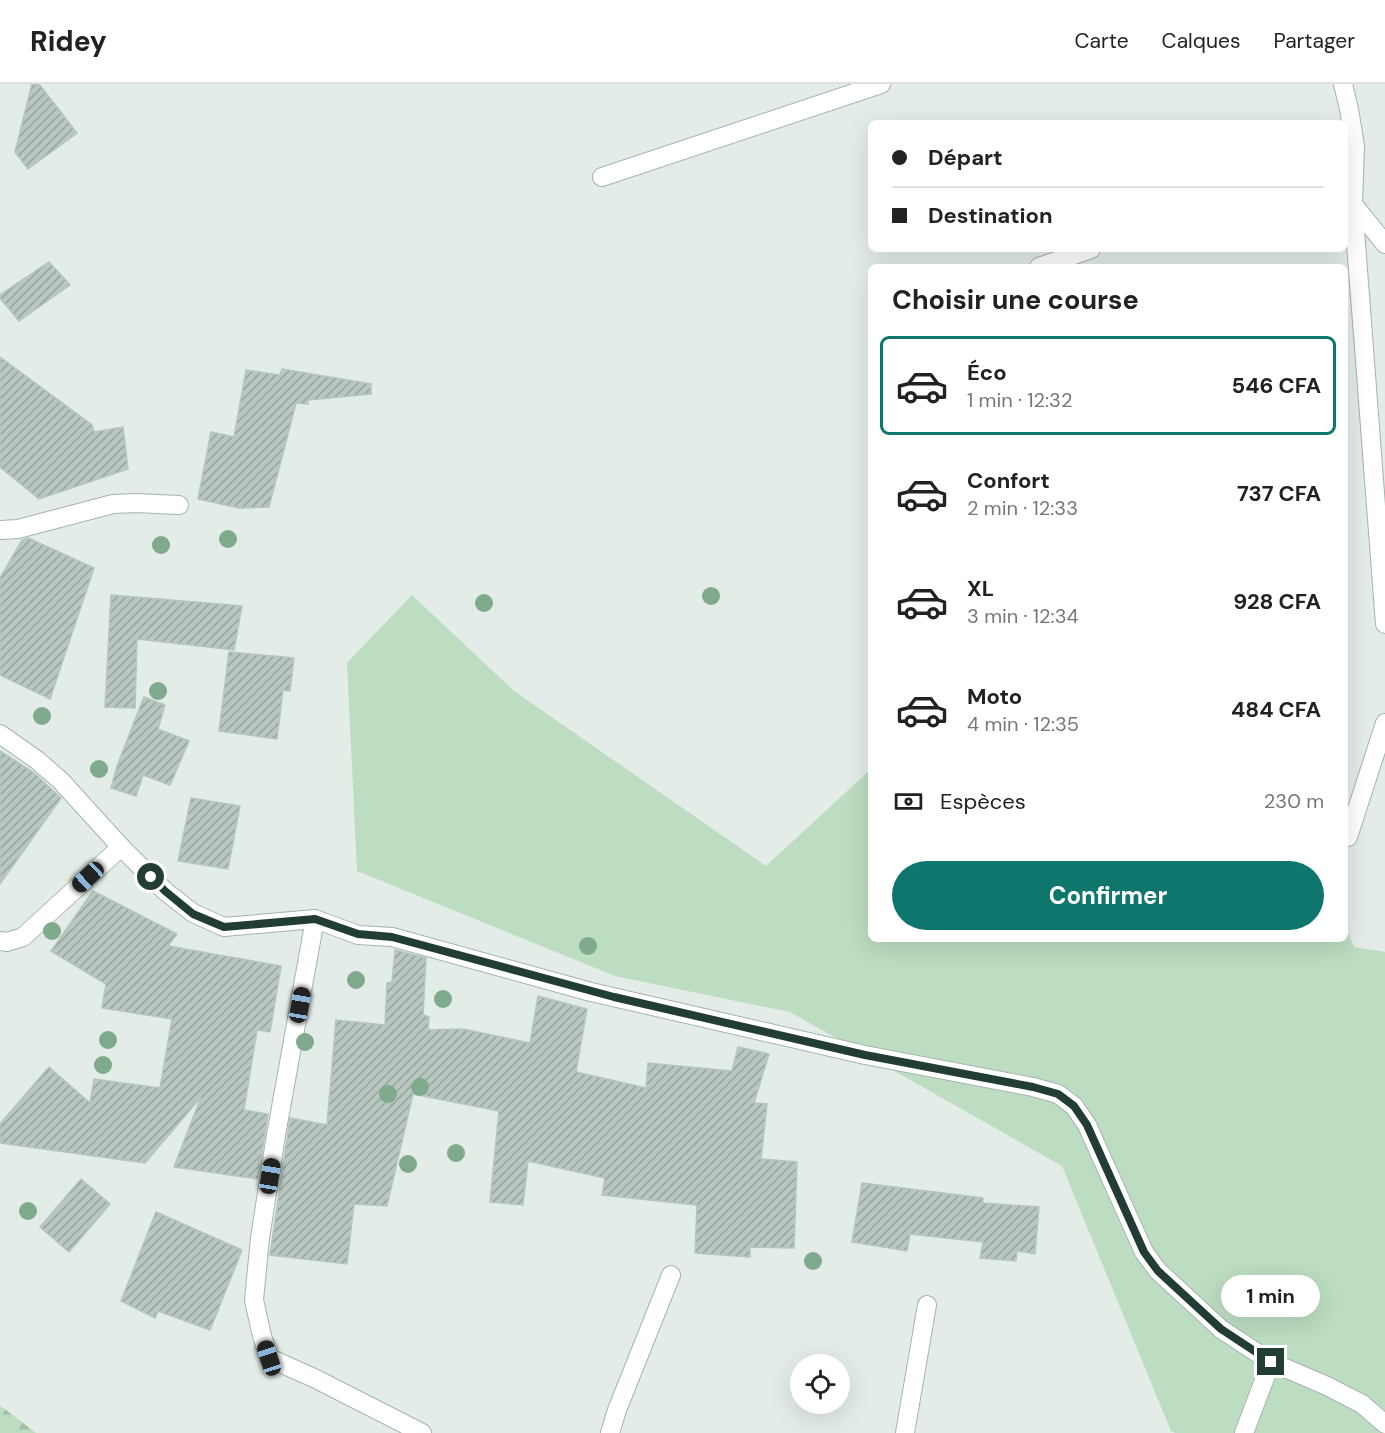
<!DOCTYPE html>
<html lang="fr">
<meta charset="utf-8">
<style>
body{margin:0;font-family:"DM Sans",sans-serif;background:#f6f6f6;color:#222;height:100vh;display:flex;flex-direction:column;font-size:22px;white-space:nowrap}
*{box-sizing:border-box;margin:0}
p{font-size:20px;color:#767676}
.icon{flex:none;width:33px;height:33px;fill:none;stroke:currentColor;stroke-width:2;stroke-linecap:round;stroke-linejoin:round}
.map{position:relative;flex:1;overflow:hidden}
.sheet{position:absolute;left:868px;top:180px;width:480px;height:678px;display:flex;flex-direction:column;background:#fff;border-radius:9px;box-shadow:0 6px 24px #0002}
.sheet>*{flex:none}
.guide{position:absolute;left:868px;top:36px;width:480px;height:132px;border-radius:9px;box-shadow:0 6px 24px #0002;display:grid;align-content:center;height:132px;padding:0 24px;background:#fff}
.buttons{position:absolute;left:790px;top:1270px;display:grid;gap:12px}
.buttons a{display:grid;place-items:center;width:60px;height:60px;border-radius:50%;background:#fff;box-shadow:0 6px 24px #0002;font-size:30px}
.end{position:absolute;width:27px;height:27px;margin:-14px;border:8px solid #223e34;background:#fff;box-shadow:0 0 0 3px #fff}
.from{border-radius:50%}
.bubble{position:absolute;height:42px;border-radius:21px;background:#fff;box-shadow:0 6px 24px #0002;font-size:20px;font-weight:700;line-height:42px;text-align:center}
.car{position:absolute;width:18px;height:36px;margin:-18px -9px;border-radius:8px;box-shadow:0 0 4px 2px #0007;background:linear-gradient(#222 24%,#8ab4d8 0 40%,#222 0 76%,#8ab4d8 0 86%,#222 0)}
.guide b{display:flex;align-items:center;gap:21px;height:57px;font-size:22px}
.guide b+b{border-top:2px solid #e0e0e0}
.guide i{width:15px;height:15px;background:#222}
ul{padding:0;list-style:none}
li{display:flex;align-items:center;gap:18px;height:99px;margin:0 12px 9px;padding:0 12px;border:3px solid transparent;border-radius:9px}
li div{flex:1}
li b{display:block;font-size:22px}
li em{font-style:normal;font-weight:700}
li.selected{border-color:#0f766e}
li>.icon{width:54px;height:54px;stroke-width:1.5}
h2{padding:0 24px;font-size:27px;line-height:72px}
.pay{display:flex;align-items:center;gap:15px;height:66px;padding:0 24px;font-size:22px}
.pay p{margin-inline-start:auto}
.action{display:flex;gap:12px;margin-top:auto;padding:12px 24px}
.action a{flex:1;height:69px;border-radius:36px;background:#0f766e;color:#fff;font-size:24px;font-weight:700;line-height:69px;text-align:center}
header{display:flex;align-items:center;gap:36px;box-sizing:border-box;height:84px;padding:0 30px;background:#fff;border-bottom:2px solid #e0e0e0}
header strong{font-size:28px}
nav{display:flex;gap:33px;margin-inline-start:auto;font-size:21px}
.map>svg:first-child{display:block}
.green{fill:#bcddc2}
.forest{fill:url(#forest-firs)}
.building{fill:url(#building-hatch);stroke:#b5c6be;stroke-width:1.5}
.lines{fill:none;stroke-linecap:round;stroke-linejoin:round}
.minor-casing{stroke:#a5b4ae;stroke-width:20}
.minor{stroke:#fff;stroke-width:18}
.tree{fill:#7faa8d}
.route{stroke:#223e34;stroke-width:8}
</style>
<header>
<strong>Ridey</strong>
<nav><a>Carte</a><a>Calques</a><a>Partager</a></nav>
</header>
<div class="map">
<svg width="1385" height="1349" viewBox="0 0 1385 1349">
<defs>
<pattern id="forest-firs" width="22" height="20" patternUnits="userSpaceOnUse" patternTransform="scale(1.5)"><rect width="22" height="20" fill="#bcddc2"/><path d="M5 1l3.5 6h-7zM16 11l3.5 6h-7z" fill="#a1bfa7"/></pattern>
<pattern id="building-hatch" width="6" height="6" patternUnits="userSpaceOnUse" patternTransform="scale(1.5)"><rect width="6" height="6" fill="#b8c7c0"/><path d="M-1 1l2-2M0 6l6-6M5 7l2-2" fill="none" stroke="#95a39d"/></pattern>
</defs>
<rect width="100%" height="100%" fill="#e3ece7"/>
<path class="green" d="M412,511L514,607L766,782L871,685L872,855H1346V843L1354,863L1385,868V1336L1379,1349H1175L1171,1347L1062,1082L790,928L615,892L357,787L347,579Z"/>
<path class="forest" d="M0,1322L2,1323L36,1349H0Z"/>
<g class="building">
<path d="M32,0H39L77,49L28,85L15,68Z"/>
<path d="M49,178L70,201L19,237L0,214V211Z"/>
<path d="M0,273L92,341L94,348L123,343L128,385L39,415L0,383Z"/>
<path d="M282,285L371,300V310L308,316V320L296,319L269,423L239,424L198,415L211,348L234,353L246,286L280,291Z"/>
<path d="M28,454L94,484L50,615L0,591V494L22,456Z"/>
<path d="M111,511L242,522L234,566L137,555L135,624L105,623Z"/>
<path d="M229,568L294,574L290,607L283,606L277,655L219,647Z"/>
<path d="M144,613L165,621L158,645L189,657L170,701L143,691L136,712L111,704L117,682Z"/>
<path d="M0,667L33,688L61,714L0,800Z"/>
<path d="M191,714L240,722L228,785L178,777Z"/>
<path d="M93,807L177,850L168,862L281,882L270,948L257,946L244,1026L268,1030L258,1095L174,1083L201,1013L145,1079L0,1059V1040L49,983L90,1019L94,995L160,1004L172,935L102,924L106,900L51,867Z"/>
<path d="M395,866L426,874L423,931L429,933L428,946L463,945L530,959L538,912L587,925L576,988L646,1004L648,979L732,987L738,963L769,970L754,1019L767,1020L761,1075L797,1078L794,1164L750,1163V1173L695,1169L697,1121L602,1111L605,1094L528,1077L523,1121L490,1118L499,1027L413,1010L387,1122L354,1120L347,1180L270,1171L290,1034L327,1041L336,936L385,941L387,899L392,898Z"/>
<path d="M81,1095L110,1120L69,1168L40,1143Z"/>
<path d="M862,1099L983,1114V1119L1039,1123L1035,1170L1017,1167L1016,1177L980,1174L983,1158L910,1150L907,1167L852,1158Z"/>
<path d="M156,1128L242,1166L210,1246L158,1227L155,1234L121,1217Z"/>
</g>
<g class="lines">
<defs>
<g id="minor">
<path d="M1343,0L1349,25L1355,62L1353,120L1385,540"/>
<path d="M602,93L881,0"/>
<path d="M1353,120L1385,160"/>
<path d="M1039,183L1091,165"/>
<path d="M0,446L18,445L113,420L136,419L179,421"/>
<path d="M0,650L37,676L61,697L121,763L165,807L193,829L224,843L315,835L358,851L392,853L591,908L865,971L1033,1003L1058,1010L1074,1022L1087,1041L1144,1168L1158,1187L1221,1245L1271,1278L1327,1302L1362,1320L1385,1340"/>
<path d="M1348,753L1385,639"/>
<path d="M315,835L276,1051L260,1154L254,1216L262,1252L269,1274L314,1294L422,1349"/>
<path d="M0,857L7,858L23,853L121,763"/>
<path d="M610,1349L617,1326L671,1191"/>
<path d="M905,1349L927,1221"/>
<path d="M1244,1349L1271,1278"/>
</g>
</defs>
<use href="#minor" class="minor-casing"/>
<use href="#minor" class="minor"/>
</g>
<g class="tree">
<circle cx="228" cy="455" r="9"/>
<circle cx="161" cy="461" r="9"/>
<circle cx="711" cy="512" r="9"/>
<circle cx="484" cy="519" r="9"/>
<circle cx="158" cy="607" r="9"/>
<circle cx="42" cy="632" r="9"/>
<circle cx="99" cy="685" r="9"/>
<circle cx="52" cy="847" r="9"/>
<circle cx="588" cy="862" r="9"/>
<circle cx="356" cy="896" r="9"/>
<circle cx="443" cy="915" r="9"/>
<circle cx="108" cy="956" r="9"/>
<circle cx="305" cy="958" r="9"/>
<circle cx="103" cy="981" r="9"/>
<circle cx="420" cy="1003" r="9"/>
<circle cx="388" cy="1010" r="9"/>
<circle cx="456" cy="1069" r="9"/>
<circle cx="408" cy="1080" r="9"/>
<circle cx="28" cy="1127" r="9"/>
<circle cx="813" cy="1177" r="9"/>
</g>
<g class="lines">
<path class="route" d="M151,793L165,807L193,830L224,843L315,835L358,850L392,853L614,913L865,971L1033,1003L1058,1010L1074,1022L1087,1041L1144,1168L1158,1187L1221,1245L1271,1278"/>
</g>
</svg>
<div class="buttons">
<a><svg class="icon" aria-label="locate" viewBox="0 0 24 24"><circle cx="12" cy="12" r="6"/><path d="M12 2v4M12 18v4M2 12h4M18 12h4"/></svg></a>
</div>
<i class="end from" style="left:151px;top:793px"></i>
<i class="end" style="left:1271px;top:1278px"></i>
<div class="bubble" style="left:1221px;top:1191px;width:99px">1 min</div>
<i class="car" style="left:88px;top:793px;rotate:227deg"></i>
<i class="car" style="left:300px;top:921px;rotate:10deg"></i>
<i class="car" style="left:270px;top:1092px;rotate:9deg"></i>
<i class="car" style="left:269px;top:1274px;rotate:342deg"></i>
<div class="guide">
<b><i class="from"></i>Départ</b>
<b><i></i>Destination</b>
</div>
<section class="sheet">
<h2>Choisir une course</h2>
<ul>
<li class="selected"><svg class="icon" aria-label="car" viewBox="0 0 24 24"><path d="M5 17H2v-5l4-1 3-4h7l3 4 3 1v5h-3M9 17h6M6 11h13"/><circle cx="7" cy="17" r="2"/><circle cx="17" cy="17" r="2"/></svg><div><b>Éco</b><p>1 min · 12:32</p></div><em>546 CFA</em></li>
<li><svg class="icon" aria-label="car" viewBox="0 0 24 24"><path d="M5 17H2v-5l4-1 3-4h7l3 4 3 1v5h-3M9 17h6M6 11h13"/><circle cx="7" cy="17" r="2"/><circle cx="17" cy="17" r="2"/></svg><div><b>Confort</b><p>2 min · 12:33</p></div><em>737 CFA</em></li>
<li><svg class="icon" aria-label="car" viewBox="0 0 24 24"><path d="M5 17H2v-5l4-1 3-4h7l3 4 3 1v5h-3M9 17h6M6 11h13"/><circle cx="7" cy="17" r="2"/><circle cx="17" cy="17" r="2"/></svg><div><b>XL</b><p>3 min · 12:34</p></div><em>928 CFA</em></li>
<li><svg class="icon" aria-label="car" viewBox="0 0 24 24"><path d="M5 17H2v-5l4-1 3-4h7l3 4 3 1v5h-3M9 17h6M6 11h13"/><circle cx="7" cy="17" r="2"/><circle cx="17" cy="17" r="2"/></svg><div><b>Moto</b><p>4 min · 12:35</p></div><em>484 CFA</em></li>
</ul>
<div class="pay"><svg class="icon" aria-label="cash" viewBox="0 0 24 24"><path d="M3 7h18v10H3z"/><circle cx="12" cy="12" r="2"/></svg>Espèces<p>230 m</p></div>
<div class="action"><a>Confirmer</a></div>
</section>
</div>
